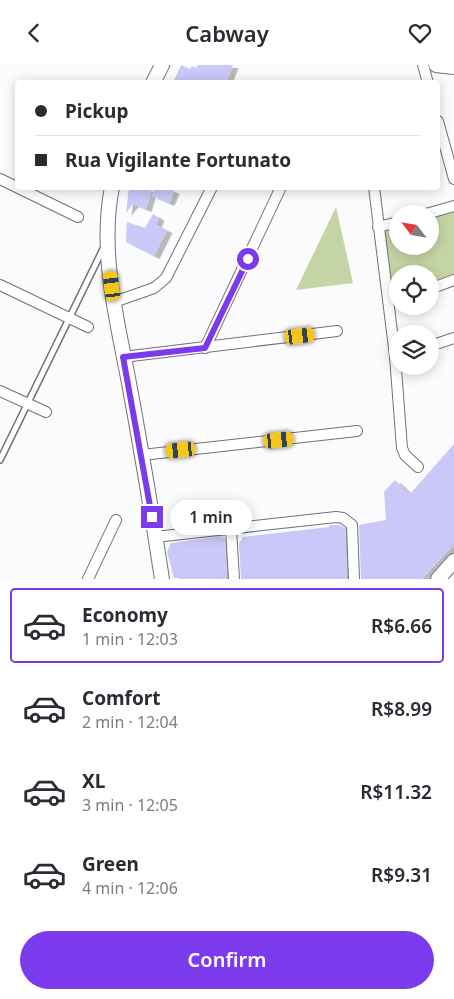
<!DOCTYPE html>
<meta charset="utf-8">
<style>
body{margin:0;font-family:"Noto Sans",sans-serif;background:#f2f2f3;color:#2b2b33;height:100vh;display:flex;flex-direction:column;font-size:19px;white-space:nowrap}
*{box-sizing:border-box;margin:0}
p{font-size:16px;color:#7c7c81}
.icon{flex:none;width:28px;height:28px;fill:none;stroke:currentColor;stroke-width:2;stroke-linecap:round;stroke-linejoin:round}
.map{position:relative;height:514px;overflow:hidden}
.panel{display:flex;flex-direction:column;background:#fff;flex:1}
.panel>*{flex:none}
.top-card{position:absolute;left:15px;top:15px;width:425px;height:110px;border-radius:5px;box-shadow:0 2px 12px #0003;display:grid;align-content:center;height:110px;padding:0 20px;background:#fff}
.needle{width:32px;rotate:301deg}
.controls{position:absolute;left:389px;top:140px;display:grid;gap:10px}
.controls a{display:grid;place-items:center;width:50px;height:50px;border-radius:50%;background:#fff;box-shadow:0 2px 12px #0003;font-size:25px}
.end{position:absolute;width:22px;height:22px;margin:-11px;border:6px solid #7c3aed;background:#fff;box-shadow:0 0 0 2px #fff}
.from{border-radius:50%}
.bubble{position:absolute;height:35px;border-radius:18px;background:#fff;box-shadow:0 2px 12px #0003;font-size:16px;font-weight:600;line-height:35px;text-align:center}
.car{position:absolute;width:15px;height:30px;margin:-15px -8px;border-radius:6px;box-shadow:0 0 4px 1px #0007;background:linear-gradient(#f5c518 24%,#345 0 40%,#f5c518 0 76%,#345 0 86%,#f5c518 0)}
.top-card b{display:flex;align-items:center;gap:18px;height:48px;font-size:19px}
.top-card b+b{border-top:1px solid #e1e1e2}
.top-card i{width:12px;height:12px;background:#2b2b33}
ul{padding:9px 0 0;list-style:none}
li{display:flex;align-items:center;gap:15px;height:75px;margin:0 10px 8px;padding:0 10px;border:2px solid transparent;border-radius:5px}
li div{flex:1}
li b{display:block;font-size:19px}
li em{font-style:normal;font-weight:600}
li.active{border-color:#7c3aed}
li>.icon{width:45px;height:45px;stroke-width:1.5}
.primary-button{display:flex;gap:10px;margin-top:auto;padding:10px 20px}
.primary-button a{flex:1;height:58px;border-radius:30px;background:#7c3aed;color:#fff;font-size:20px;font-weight:600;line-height:58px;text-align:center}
header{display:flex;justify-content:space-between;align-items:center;height:65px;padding:0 20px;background:#fff;font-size:22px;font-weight:600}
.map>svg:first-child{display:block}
.green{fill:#c5d4a5}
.building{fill:#c9c8f8;filter:url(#shadow)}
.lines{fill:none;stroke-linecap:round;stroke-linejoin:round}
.lane-casing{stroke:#717177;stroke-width:8}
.street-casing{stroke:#717177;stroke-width:12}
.secondary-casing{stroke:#717177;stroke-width:16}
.lane{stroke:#fff;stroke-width:5}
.street{stroke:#fff;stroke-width:10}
.secondary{stroke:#fff;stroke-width:14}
.route{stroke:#7c3aed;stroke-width:6}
</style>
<header><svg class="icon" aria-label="back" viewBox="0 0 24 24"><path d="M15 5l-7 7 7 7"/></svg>Cabway<svg class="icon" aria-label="heart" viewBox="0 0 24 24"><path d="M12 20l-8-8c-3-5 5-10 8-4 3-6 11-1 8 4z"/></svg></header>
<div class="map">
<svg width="454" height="514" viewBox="0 0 454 514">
<defs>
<filter id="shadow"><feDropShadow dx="5.5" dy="3" stdDeviation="0" flood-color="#0004"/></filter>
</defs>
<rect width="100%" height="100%" fill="#fbfbfe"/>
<g class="green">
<path d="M336,142L353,218L296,225Z"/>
<path d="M454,143V210L430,218V209H398L397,230L392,232L380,165L397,160L398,181H430V151Z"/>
</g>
<g class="building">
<path d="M181,0L190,4L192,1L196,3L198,0H233L226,18H173Z"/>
<path d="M129,122L152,124L146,144L133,139L126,148Z"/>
<path d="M155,122H165L174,126L169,138L152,131Z"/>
<path d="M153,149L159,153L156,160L167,165L154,191L126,177L127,157L145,163Z"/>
<path d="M454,379V479L422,514H361L359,460L386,455L384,427L395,415L410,429Z"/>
<path d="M329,460H340L345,463L347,514H241L239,479L243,472L329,462Z"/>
<path d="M222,471L225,473L227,514L174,513L167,487L171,478Z"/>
</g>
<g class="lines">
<defs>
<path id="lane" d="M0,395L104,182"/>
<g id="street">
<path d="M423,0L428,18"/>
<path d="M438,56L454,114"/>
<path d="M0,114L78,152"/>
<path d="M374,122L395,291L402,383L405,390L418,402"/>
<path d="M426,149L454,141"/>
<path d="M378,162L398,157"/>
<path d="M0,220L88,262"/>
<path d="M430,224L454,215"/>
<path d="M114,237L154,223L166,213L212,122"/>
<path d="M430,281L454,273"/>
<path d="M205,283L281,122"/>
<path d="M123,292L337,266"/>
<path d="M0,326L46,347"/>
<path d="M142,390L357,366"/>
<path d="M231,464L234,514"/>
<path d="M155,472L336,452L343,453L352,460L354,514"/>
<path d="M88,514L116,455"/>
</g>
<g id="secondary">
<path d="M436,0L454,2"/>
<path d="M153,18L162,0"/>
<path d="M112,122C99,188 117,254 129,318C141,383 152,449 162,514"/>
<path d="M438,514L454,496"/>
</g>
</defs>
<use href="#lane" class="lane-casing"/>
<use href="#street" class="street-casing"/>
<use href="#secondary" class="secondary-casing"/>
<use href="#lane" class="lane"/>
<use href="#street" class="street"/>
<use href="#secondary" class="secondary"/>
</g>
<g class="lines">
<path class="route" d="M152,452L123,292L205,283L248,194"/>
</g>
</svg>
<div class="controls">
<a><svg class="needle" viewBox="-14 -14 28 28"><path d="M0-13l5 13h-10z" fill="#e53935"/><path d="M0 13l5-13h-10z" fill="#7c7c81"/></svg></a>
<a><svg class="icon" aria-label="locate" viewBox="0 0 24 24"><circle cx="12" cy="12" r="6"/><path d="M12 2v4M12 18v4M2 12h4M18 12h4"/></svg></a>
<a><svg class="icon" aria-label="layers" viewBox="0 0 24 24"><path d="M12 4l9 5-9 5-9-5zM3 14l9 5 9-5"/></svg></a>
</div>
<i class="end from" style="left:248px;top:194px"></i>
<i class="end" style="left:152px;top:452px"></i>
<div class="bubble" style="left:170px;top:435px;width:82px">1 min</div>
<i class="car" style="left:112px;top:221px;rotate:353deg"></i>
<i class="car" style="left:300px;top:271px;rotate:83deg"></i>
<i class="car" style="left:279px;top:375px;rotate:84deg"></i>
<i class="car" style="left:181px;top:385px;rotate:264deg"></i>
<div class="top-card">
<b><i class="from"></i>Pickup</b>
<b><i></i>Rua Vigilante Fortunato</b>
</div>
</div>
<section class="panel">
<ul>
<li class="active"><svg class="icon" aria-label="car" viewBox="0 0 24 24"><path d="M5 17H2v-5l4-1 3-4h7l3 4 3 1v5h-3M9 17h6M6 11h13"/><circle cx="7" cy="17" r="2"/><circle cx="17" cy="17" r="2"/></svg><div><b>Economy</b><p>1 min · 12:03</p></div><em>R$6.66</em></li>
<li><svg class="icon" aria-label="car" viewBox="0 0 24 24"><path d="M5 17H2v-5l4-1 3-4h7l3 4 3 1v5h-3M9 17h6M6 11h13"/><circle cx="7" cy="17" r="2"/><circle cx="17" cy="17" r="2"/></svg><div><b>Comfort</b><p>2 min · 12:04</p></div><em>R$8.99</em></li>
<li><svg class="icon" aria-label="car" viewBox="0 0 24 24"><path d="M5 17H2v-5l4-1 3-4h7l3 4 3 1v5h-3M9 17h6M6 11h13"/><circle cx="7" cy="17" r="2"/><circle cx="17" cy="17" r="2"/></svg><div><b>XL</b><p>3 min · 12:05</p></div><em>R$11.32</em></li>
<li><svg class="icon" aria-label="car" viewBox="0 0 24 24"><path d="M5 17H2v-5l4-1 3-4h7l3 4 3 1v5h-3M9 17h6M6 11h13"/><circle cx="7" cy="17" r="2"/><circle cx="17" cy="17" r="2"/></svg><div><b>Green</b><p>4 min · 12:06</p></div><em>R$9.31</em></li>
</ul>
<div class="primary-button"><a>Confirm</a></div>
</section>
